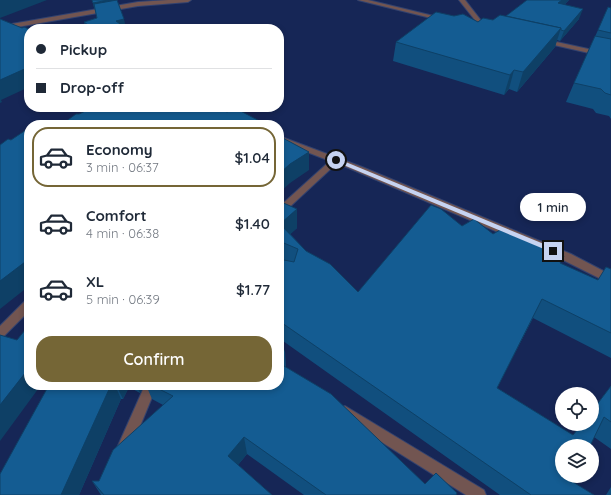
<!DOCTYPE html>
<meta charset="utf-8">
<style>
body{margin:0;font-family:Quicksand,sans-serif;background:#f2f2f3;color:#1f2937;height:100vh;display:flex;flex-direction:column;font-size:15px;white-space:nowrap}
*{box-sizing:border-box;margin:0}
p{font-size:13px;color:#747a83}
.icon{flex:none;width:22px;height:22px;fill:none;stroke:currentColor;stroke-width:2;stroke-linecap:round;stroke-linejoin:round}
.map{position:relative;flex:1;overflow:hidden}
.details{position:absolute;left:24px;top:120px;width:260px;height:270px;display:flex;flex-direction:column;background:#fff;border-radius:16px;box-shadow:0 2px 6px #0003}
.details>*{flex:none}
.top-card{position:absolute;left:24px;top:24px;width:260px;height:88px;border-radius:16px;box-shadow:0 2px 6px #0003;display:grid;align-content:center;height:88px;padding:0 12px;background:#fff}
.fabs{position:absolute;left:555px;top:387px;display:grid;gap:8px}
.fabs a{display:grid;place-items:center;width:44px;height:44px;border-radius:50%;background:#fff;box-shadow:0 2px 6px #0003;font-size:20px}
.end{position:absolute;width:18px;height:18px;margin:-9px;border:5px solid #c6d3f1;background:#111;box-shadow:0 0 0 2px #111}
.from{border-radius:50%}
.bubble{position:absolute;height:28px;border-radius:14px;background:#fff;box-shadow:0 2px 6px #0003;font-size:13px;font-weight:600;line-height:28px;text-align:center}
.top-card b{display:flex;align-items:center;gap:14px;height:38px;font-size:15px}
.top-card b+b{border-top:1px solid #e0e1e3}
.top-card i{width:10px;height:10px;background:#1f2937}
ul{padding:7px 0 0;list-style:none}
li{display:flex;align-items:center;gap:12px;height:60px;margin:0 8px 6px;padding:0 4px;border:2px solid transparent;border-radius:16px}
li div{flex:1}
li b{display:block;font-size:15px}
li em{font-style:normal;font-weight:600}
li.current{border-color:#756636}
li>.icon{width:36px;height:36px;stroke-width:1.5}
.action{display:flex;gap:8px;margin-top:auto;padding:8px 12px}
.action a{flex:1;height:46px;border-radius:16px;background:#756636;color:#fff;font-size:16px;font-weight:600;line-height:46px;text-align:center}
.map>svg:first-child{display:block}
.lines{fill:none;stroke-linecap:round;stroke-linejoin:round}
.minor-casing{stroke:#32426f;stroke-width:2}
.minor{fill:#725551;fill-rule:evenodd}
.wall{fill:#114f7e}
.shaded-wall{fill:#0e4066}
.building{fill:#145c92;stroke:#0e4066}
.route{fill:#c6d3f1}
</style>
<div class="map">
<svg width="611" height="495" viewBox="0 0 611 495">
<rect width="100%" height="100%" fill="#162656"/>
<g class="lines">
<defs>
<g id="minor">
<path d="M168,0H191L188,2L138,6L0,30V26L138,2Z"/>
<path d="M358,0H368L446,19L443,21Z"/>
<path d="M459,0H465L486,27V29H482Z"/>
<path d="M543,39L611,54V58L541,42L540,41Z"/>
<path d="M279,136L362,167L571,254L611,275V284L563,260L337,163L282,214L279,215V207L330,161L279,141Z"/>
<path d="M29,300V311L4,336L0,338V326L25,301Z"/>
<path d="M145,385H157L129,453L124,455L119,453L117,448Z"/>
<path d="M345,406L484,490L486,495H466L340,416L338,412L340,408Z"/>
</g>
</defs>
<use href="#minor" class="minor-casing"/>
<use href="#minor" class="minor"/>
</g>
<g class="wall">
<path d="M92,0H116L126,28L127,29H86L84,22L97,18Z"/>
<path d="M527,0H569L564,5L579,19L560,41L557,40L555,47L517,92L509,89L504,95L393,61L396,42L454,16L478,22L493,20L506,16Z"/>
<path d="M611,8V119L609,116L596,113L593,109L566,102L574,83L598,30Z"/>
<path d="M279,201L297,228L290,234L306,251L358,292L462,226L493,234L598,280L611,269V358L533,318L497,388L573,435L611,386V449L594,437L573,482L594,495H500L283,341L280,345L285,351L286,367L425,484L456,495H304L247,454L238,465L272,495H101L92,481H99L163,405L152,399L146,385H279Z"/>
<path d="M49,385H144L140,393L129,387L123,399H121L79,495H0Z"/>
<path d="M611,487V495H606Z"/>
</g>
<g class="shaded-wall">
<path d="M0,0H47L0,18Z"/>
<path d="M108,0H116L117,4L94,8L93,3Z"/>
<path d="M562,0H569L555,13L558,3Z"/>
<path d="M583,9L579,19L560,41L564,31Z"/>
<path d="M124,19L126,29L116,21Z"/>
<path d="M561,28L555,47L517,92L523,72Z"/>
<path d="M29,67V87L1,100L2,102L0,103V80Z"/>
<path d="M514,70L509,89L504,95L510,75Z"/>
<path d="M197,107H205L206,119L200,125Z"/>
<path d="M280,132L281,150L279,151V133Z"/>
<path d="M309,152V170L290,183L279,193V174L290,164Z"/>
<path d="M297,209V228L281,243L280,224Z"/>
<path d="M29,259V286L0,309V281Z"/>
<path d="M282,323L283,341L279,346V327Z"/>
<path d="M29,368V385H41L0,441V405Z"/>
<path d="M111,385H115L121,399L79,495H61Z"/>
<path d="M116,385H128L129,387L123,399Z"/>
<path d="M136,385H144L140,393Z"/>
<path d="M244,437L247,454L232,472L228,456Z"/>
</g>
<g class="building">
<path d="M92,0H108L93,3Z"/>
<path d="M117,0L124,19L116,21L127,29H93L84,22L97,18L94,4Z"/>
<path d="M527,0H562L558,3L583,9L564,31L561,30V28L506,16Z"/>
<path d="M608,7L611,8V33L598,30Z"/>
<path d="M436,12L454,16L463,14L478,22L483,18L493,20L500,15L561,28L523,72L514,70L510,75L396,42Z"/>
<path d="M0,19L22,28L24,27L29,29V67L0,80Z"/>
<path d="M595,36L611,39V95L605,93L601,89L574,83Z"/>
<path d="M94,107H197V108L207,109L210,107H217L227,112L235,108L267,125H61L76,114H79Z"/>
<path d="M35,124L40,125H33Z"/>
<path d="M29,128V259L0,281V145L8,139L11,140Z"/>
<path d="M279,136L309,152L290,164L279,174Z"/>
<path d="M279,201L297,209L280,224L306,251L330,264L358,292L431,205L441,209L462,226L474,219L493,234L500,230L564,256L560,263L598,280L606,267L611,269V333L542,299L497,388L573,435L582,424H592V411L611,386V422L604,417L590,446H562V476H576L573,482L594,495H531L282,323L279,327V259L294,262L298,249L279,241Z"/>
<path d="M29,325V368L0,405V335L17,340Z"/>
<path d="M279,344L285,351L279,348Z"/>
<path d="M279,363L331,394L425,484L436,473L457,493L456,495H326L244,437L228,456L272,495H104L92,481H99L113,450L173,396L151,385H279Z"/>
<path d="M49,385H111L61,495H0V474Z"/>
</g>
<path class="route" d="M336,158L556,249L557,251L556,252H551L334,161L333,160Z"/>
</svg>
<div class="fabs">
<a><svg class="icon" aria-label="locate" viewBox="0 0 24 24"><circle cx="12" cy="12" r="6"/><path d="M12 2v4M12 18v4M2 12h4M18 12h4"/></svg></a>
<a><svg class="icon" aria-label="layers" viewBox="0 0 24 24"><path d="M12 4l9 5-9 5-9-5zM3 14l9 5 9-5"/></svg></a>
</div>
<i class="end from" style="left:336px;top:160px"></i>
<i class="end" style="left:553px;top:251px"></i>
<div class="bubble" style="left:520px;top:193px;width:66px">1 min</div>
<div class="top-card">
<b><i class="from"></i>Pickup</b>
<b><i></i>Drop-off</b>
</div>
<section class="details">
<ul>
<li class="current"><svg class="icon" aria-label="car" viewBox="0 0 24 24"><path d="M5 17H2v-5l4-1 3-4h7l3 4 3 1v5h-3M9 17h6M6 11h13"/><circle cx="7" cy="17" r="2"/><circle cx="17" cy="17" r="2"/></svg><div><b>Economy</b><p>3 min · 06:37</p></div><em>$1.04</em></li>
<li><svg class="icon" aria-label="car" viewBox="0 0 24 24"><path d="M5 17H2v-5l4-1 3-4h7l3 4 3 1v5h-3M9 17h6M6 11h13"/><circle cx="7" cy="17" r="2"/><circle cx="17" cy="17" r="2"/></svg><div><b>Comfort</b><p>4 min · 06:38</p></div><em>$1.40</em></li>
<li><svg class="icon" aria-label="car" viewBox="0 0 24 24"><path d="M5 17H2v-5l4-1 3-4h7l3 4 3 1v5h-3M9 17h6M6 11h13"/><circle cx="7" cy="17" r="2"/><circle cx="17" cy="17" r="2"/></svg><div><b>XL</b><p>5 min · 06:39</p></div><em>$1.77</em></li>
</ul>
<div class="action"><a>Confirm</a></div>
</section>
</div>
